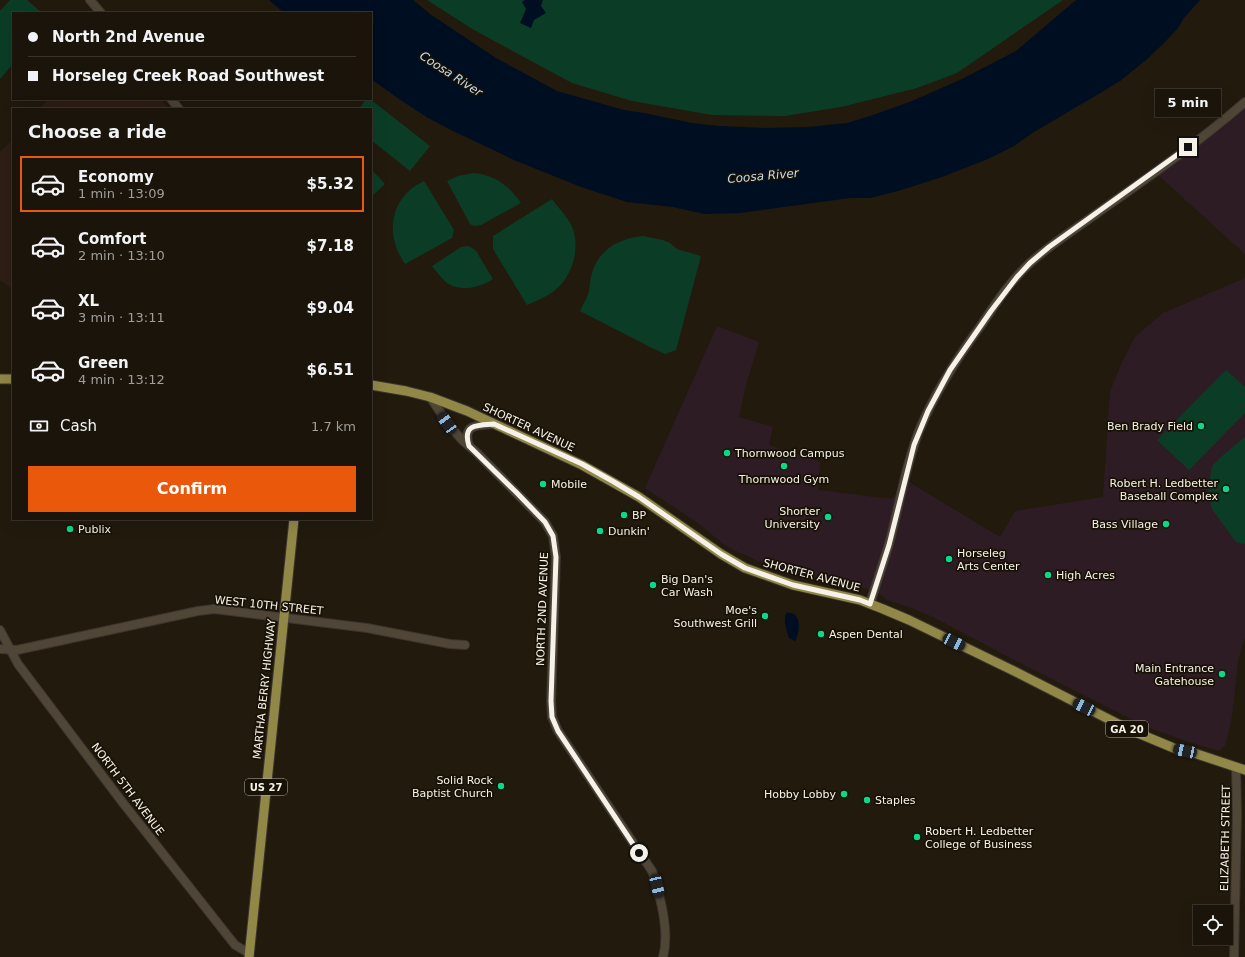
<!DOCTYPE html>
<meta charset="utf-8">
<style>
body{margin:0;font-family:"DejaVu Sans",sans-serif;background:#272118;color:#f1f3f6;height:100vh;display:flex;flex-direction:column;font-size:15px;white-space:nowrap}
*{box-sizing:border-box;margin:0}
p{font-size:13px;color:#9f9e9c}
.icon{flex:none;width:22px;height:22px;fill:none;stroke:currentColor;stroke-width:2;stroke-linecap:round;stroke-linejoin:round}
.map{position:relative;flex:1;overflow:hidden}
.sheet{position:absolute;left:12px;top:108px;width:360px;height:412px;display:flex;flex-direction:column;background:#1a140a;border-radius:0px;box-shadow:0 4px 16px #0002,0 0 0 1px #38332b}
.sheet>*{flex:none}
.guide{position:absolute;left:12px;top:12px;width:360px;height:88px;border-radius:0px;box-shadow:0 4px 16px #0002,0 0 0 1px #38332b;display:grid;align-content:center;height:88px;padding:0 16px;background:#1a140a}
.buttons{position:absolute;left:1193px;top:905px;display:grid;gap:8px}
.buttons a{display:grid;place-items:center;width:40px;height:40px;border-radius:0px;background:#1a140a;box-shadow:0 4px 16px #0002,0 0 0 1px #38332b;font-size:20px}
.end{position:absolute;width:18px;height:18px;margin:-9px;border:5px solid #f7f2e9;background:#111;box-shadow:0 0 0 2px #111}
.from{border-radius:50%}
.bubble{position:absolute;height:28px;border-radius:0px;background:#1a140a;box-shadow:0 4px 16px #0002,0 0 0 1px #38332b;font-size:13px;font-weight:700;line-height:28px;text-align:center}
.car{position:absolute;width:12px;height:24px;margin:-12px -6px;border-radius:5px;box-shadow:0 0 3px 1px #0007;background:linear-gradient(#222 24%,#8ab4d8 0 40%,#222 0 76%,#8ab4d8 0 86%,#222 0)}
.guide b{display:flex;align-items:center;gap:14px;height:38px;font-size:15px}
.guide b+b{border-top:1px solid #38332b}
.guide i{width:10px;height:10px;background:#f1f3f6}
ul{padding:0;list-style:none}
li{display:flex;align-items:center;gap:12px;height:56px;margin:0 8px 6px;padding:0 8px;border:2px solid transparent;border-radius:0px}
li div{flex:1}
li b{display:block;font-size:15px}
li em{font-style:normal;font-weight:700}
li.current{border-color:#ea580c}
li>.icon{width:36px;height:36px;stroke-width:1.5}
h2{padding:0 16px;font-size:18px;line-height:48px}
.pay{display:flex;align-items:center;gap:10px;height:44px;padding:0 16px;font-size:15px}
.pay p{margin-inline-start:auto}
.cta{display:flex;gap:8px;margin-top:auto;padding:8px 16px}
.cta a{flex:1;height:46px;border-radius:0px;background:#ea580c;color:#fff;font-size:16px;font-weight:700;line-height:46px;text-align:center}
.map>svg:first-child{display:block}
.education{fill:#2e1c24}
.medical{fill:#2e1e15}
.green{fill:#0b3d26}
.water{fill:#000e21}
.lines{fill:none;stroke-linecap:round;stroke-linejoin:round}
.secondary-casing{stroke:#3a342f;stroke-width:10}
.primary-casing{stroke:#3a342f;stroke-width:11}
.secondary{stroke:#4f4637;stroke-width:8}
.primary{stroke:#918747;stroke-width:9}
.route{stroke:#f7f2e9;stroke-width:5}
.poi-dot{fill:#09d98b;stroke:#181105;stroke-width:1.5}
.labels{text-anchor:middle;stroke-width:3.5;stroke-linejoin:round;paint-order:stroke}
.shield{fill:#181105;stroke:#b4aea5;stroke-width:1}
.shield-label{font-size:10px;font-weight:bold;fill:#f7f2e9}
.poi-label{font-size:11px;fill:#f7f2e9;stroke:#181105;text-anchor:start}
.street-label{font-size:11px;fill:#f7f2e9;stroke:#181105}
.water-label{font-size:12px;font-style:italic;fill:#c1def7;stroke:#181105}
</style>
<div class="map">
<svg width="1245" height="957" viewBox="0 0 1245 957">
<rect width="100%" height="100%" fill="#221a0d"/>
<g class="education">
<path d="M1245,107V254L1158,175L1206,139Z"/>
<path d="M1245,278V637L1241,649L1238,662L1232,716L1229,731L1225,745L1219,751L1192,743L1147,727L1018,662L935,618L912,608L887,600L883,596L865,588L772,567L734,550L722,543L698,523L645,488L717,326L759,342L746,385L739,417L773,427L769,445L820,462L818,490L891,499L909,482L1000,537L1015,511L1103,497L1110,391L1121,365L1135,337L1163,313Z"/>
</g>
<g class="medical">
<path d="M48,99H161L169,109H40Z"/>
<path d="M13,139V290L0,280V152Z"/>
</g>
<g class="green">
<path d="M10,0H27L42,13H13V64L0,79V11Z"/>
<path d="M427,0H1063L957,73L917,88L841,107L785,116L712,115L632,101L572,83L474,30Z"/>
<path d="M366,99H370L430,146L410,171L371,140V109H359Z"/>
<path d="M371,169L385,184L371,197Z"/>
<path d="M474,173C495,175 509,186 521,203L481,225L474,226L470,224L447,181L458,176Z"/>
<path d="M424,181L454,230L452,238L405,264C384,234 390,197 424,181Z"/>
<path d="M552,199C559,209 569,218 573,229C580,251 572,277 554,291C546,297 536,301 527,305L493,249V236Z"/>
<path d="M643,236L663,240L670,243L677,249L701,256L676,350L665,354L652,348L580,311C583,305 587,298 589,291C590,285 590,279 592,273C599,249 620,238 643,236Z"/>
<path d="M468,246L472,248L476,251L493,279C480,288 460,292 447,283C441,278 437,272 432,266L461,247Z"/>
<path d="M1226,370L1245,387V413L1189,470L1157,440Z"/>
<path d="M1245,437V544L1236,542L1212,509L1208,492L1212,466L1221,457Z"/>
</g>
<g class="water">
<path d="M269,0H413L430,14L496,58L557,91L624,110L644,113L692,123L719,126L764,128L808,127L847,123L876,114L912,101L962,79L1016,51L1076,0H1200L1184,18L1178,28L1164,43L1146,60L1120,81L1102,92L1034,132L1014,146L988,159L942,177L898,191L870,198H850L741,213L704,214L673,207L627,202L581,187L514,160L451,130L428,118L399,99L371,79V13H284Z"/>
<path d="M525,0H543L541,6L546,13L534,20L531,28L520,23L526,9L522,2Z"/>
<path d="M786,613C802,610 800,631 796,640L795,641L789,638C787,631 783,620 786,613Z"/>
</g>
<g class="lines">
<defs>
<g id="secondary">
<path d="M90,0L101,13"/>
<path d="M171,99L179,109"/>
<path d="M430,397L449,425L462,440L476,452L545,522L553,536L556,557L551,701L552,717L558,731L652,871C660,895 670,932 663,957"/>
<path d="M469,446C462,424 477,425 494,424"/>
<path d="M870,604C876,584 883,564 889,544C899,507 905,467 919,431C935,392 957,358 982,324C996,303 1011,280 1030,263C1051,244 1074,230 1096,214C1147,178 1198,143 1245,102"/>
<path d="M0,630L18,664L123,803L235,945L249,953"/>
<path d="M0,649L17,650L198,611L214,609L367,628L450,644L465,645"/>
<path d="M1234,957L1237,814L1236,767"/>
</g>
<g id="primary">
<path d="M0,379H13"/>
<path d="M371,385L406,391L430,397L467,411L582,465L639,497L721,554L745,568L793,585L860,600L883,609L909,620L1016,672L1128,729L1176,749L1194,753L1245,770"/>
<path d="M249,957L294,519"/>
</g>
</defs>
<use href="#secondary" class="secondary-casing"/>
<use href="#primary" class="primary-casing"/>
<use href="#secondary" class="secondary"/>
<use href="#primary" class="primary"/>
</g>
<g class="lines">
<path class="route" d="M639,853L558,731L552,717L551,701L556,557L553,536L545,522L516,492L469,446C462,424 477,425 494,424L582,464L614,482L639,497L721,554L745,568L793,585L860,600L870,604L889,545L914,445L928,411L950,370L991,311L1017,277L1030,263L1049,247L1188,147"/>
</g>
<g class="poi-dot">
<circle cx="1201" cy="426" r="4"/>
<circle cx="727" cy="453" r="4"/>
<circle cx="784" cy="466" r="4"/>
<circle cx="543" cy="484" r="4"/>
<circle cx="1226" cy="489" r="4"/>
<circle cx="624" cy="515" r="4"/>
<circle cx="828" cy="517" r="4"/>
<circle cx="1166" cy="524" r="4"/>
<circle cx="70" cy="529" r="4"/>
<circle cx="600" cy="531" r="4"/>
<circle cx="949" cy="559" r="4"/>
<circle cx="1048" cy="575" r="4"/>
<circle cx="653" cy="585" r="4"/>
<circle cx="765" cy="616" r="4"/>
<circle cx="821" cy="634" r="4"/>
<circle cx="1222" cy="674" r="4"/>
<circle cx="501" cy="786" r="4"/>
<circle cx="844" cy="794" r="4"/>
<circle cx="867" cy="800" r="4"/>
<circle cx="917" cy="837" r="4"/>
</g>
<g class="labels">
<g class="shield">
<rect x="1106" y="721" width="42" height="16" rx="3"/>
<rect x="245" y="779" width="42" height="16" rx="3"/>
</g>
<g class="shield-label">
<text x="1127" y="733">GA 20</text>
<text x="266" y="791">US 27</text>
</g>
<g class="poi-label">
<text x="1193" y="430" text-anchor="end">Ben Brady Field</text>
<text x="735" y="457">Thornwood Campus</text>
<text x="784" y="483" text-anchor="middle">Thornwood Gym</text>
<text x="1218" y="487" text-anchor="end">Robert H. Ledbetter<tspan x="1218" dy="13">Baseball Complex</tspan></text>
<text x="551" y="488">Mobile</text>
<text x="820" y="515" text-anchor="end">Shorter<tspan x="820" dy="13">University</tspan></text>
<text x="632" y="519">BP</text>
<text x="1158" y="528" text-anchor="end">Bass Village</text>
<text x="78" y="533">Publix</text>
<text x="608" y="535">Dunkin'</text>
<text x="957" y="557">Horseleg<tspan x="957" dy="13">Arts Center</tspan></text>
<text x="1056" y="579">High Acres</text>
<text x="661" y="583">Big Dan's<tspan x="661" dy="13">Car Wash</tspan></text>
<text x="757" y="614" text-anchor="end">Moe's<tspan x="757" dy="13">Southwest Grill</tspan></text>
<text x="829" y="638">Aspen Dental</text>
<text x="1214" y="672" text-anchor="end">Main Entrance<tspan x="1214" dy="13">Gatehouse</tspan></text>
<text x="493" y="784" text-anchor="end">Solid Rock<tspan x="493" dy="13">Baptist Church</tspan></text>
<text x="836" y="798" text-anchor="end">Hobby Lobby</text>
<text x="875" y="804">Staples</text>
<text x="925" y="835">Robert H. Ledbetter<tspan x="925" dy="13">College of Business</tspan></text>
</g>
<g class="street-label">
<text transform="translate(529 427) rotate(25)" y="4">SHORTER AVENUE</text>
<text transform="translate(812 575) rotate(15)" y="4">SHORTER AVENUE</text>
<text transform="translate(269 605) rotate(6)" y="4">WEST 10TH STREET</text>
<text transform="translate(542 609) rotate(-88)" y="4">NORTH 2ND AVENUE</text>
<text transform="translate(264 689) rotate(-84)" y="4">MARTHA BERRY HIGHWAY</text>
<text transform="translate(128 789) rotate(53)" y="4">NORTH 5TH AVENUE</text>
<text transform="translate(1225 838) rotate(-89)" y="4">ELIZABETH STREET</text>
</g>
<g class="water-label">
<text transform="translate(451 74) rotate(33)" y="4">Coosa River</text>
<text transform="translate(763 176) rotate(-5)" y="4">Coosa River</text>
</g>
</g>
</svg>
<div class="buttons">
<a><svg class="icon" aria-label="locate" viewBox="0 0 24 24"><circle cx="12" cy="12" r="6"/><path d="M12 2v4M12 18v4M2 12h4M18 12h4"/></svg></a>
</div>
<i class="end from" style="left:639px;top:853px"></i>
<i class="end" style="left:1188px;top:147px"></i>
<div class="bubble" style="left:1155px;top:89px;width:66px">5 min</div>
<i class="car" style="left:447px;top:423px;rotate:325deg"></i>
<i class="car" style="left:954px;top:642px;rotate:116deg"></i>
<i class="car" style="left:1084px;top:707px;rotate:297deg"></i>
<i class="car" style="left:1185px;top:751px;rotate:282deg"></i>
<i class="car" style="left:657px;top:886px;rotate:167deg"></i>
<div class="guide">
<b><i class="from"></i>North 2nd Avenue</b>
<b><i></i>Horseleg Creek Road Southwest</b>
</div>
<section class="sheet">
<h2>Choose a ride</h2>
<ul>
<li class="current"><svg class="icon" aria-label="car" viewBox="0 0 24 24"><path d="M5 17H2v-5l4-1 3-4h7l3 4 3 1v5h-3M9 17h6M6 11h13"/><circle cx="7" cy="17" r="2"/><circle cx="17" cy="17" r="2"/></svg><div><b>Economy</b><p>1 min · 13:09</p></div><em>$5.32</em></li>
<li><svg class="icon" aria-label="car" viewBox="0 0 24 24"><path d="M5 17H2v-5l4-1 3-4h7l3 4 3 1v5h-3M9 17h6M6 11h13"/><circle cx="7" cy="17" r="2"/><circle cx="17" cy="17" r="2"/></svg><div><b>Comfort</b><p>2 min · 13:10</p></div><em>$7.18</em></li>
<li><svg class="icon" aria-label="car" viewBox="0 0 24 24"><path d="M5 17H2v-5l4-1 3-4h7l3 4 3 1v5h-3M9 17h6M6 11h13"/><circle cx="7" cy="17" r="2"/><circle cx="17" cy="17" r="2"/></svg><div><b>XL</b><p>3 min · 13:11</p></div><em>$9.04</em></li>
<li><svg class="icon" aria-label="car" viewBox="0 0 24 24"><path d="M5 17H2v-5l4-1 3-4h7l3 4 3 1v5h-3M9 17h6M6 11h13"/><circle cx="7" cy="17" r="2"/><circle cx="17" cy="17" r="2"/></svg><div><b>Green</b><p>4 min · 13:12</p></div><em>$6.51</em></li>
</ul>
<div class="pay"><svg class="icon" aria-label="cash" viewBox="0 0 24 24"><path d="M3 7h18v10H3z"/><circle cx="12" cy="12" r="2"/></svg>Cash<p>1.7 km</p></div>
<div class="cta"><a>Confirm</a></div>
</section>
</div>
